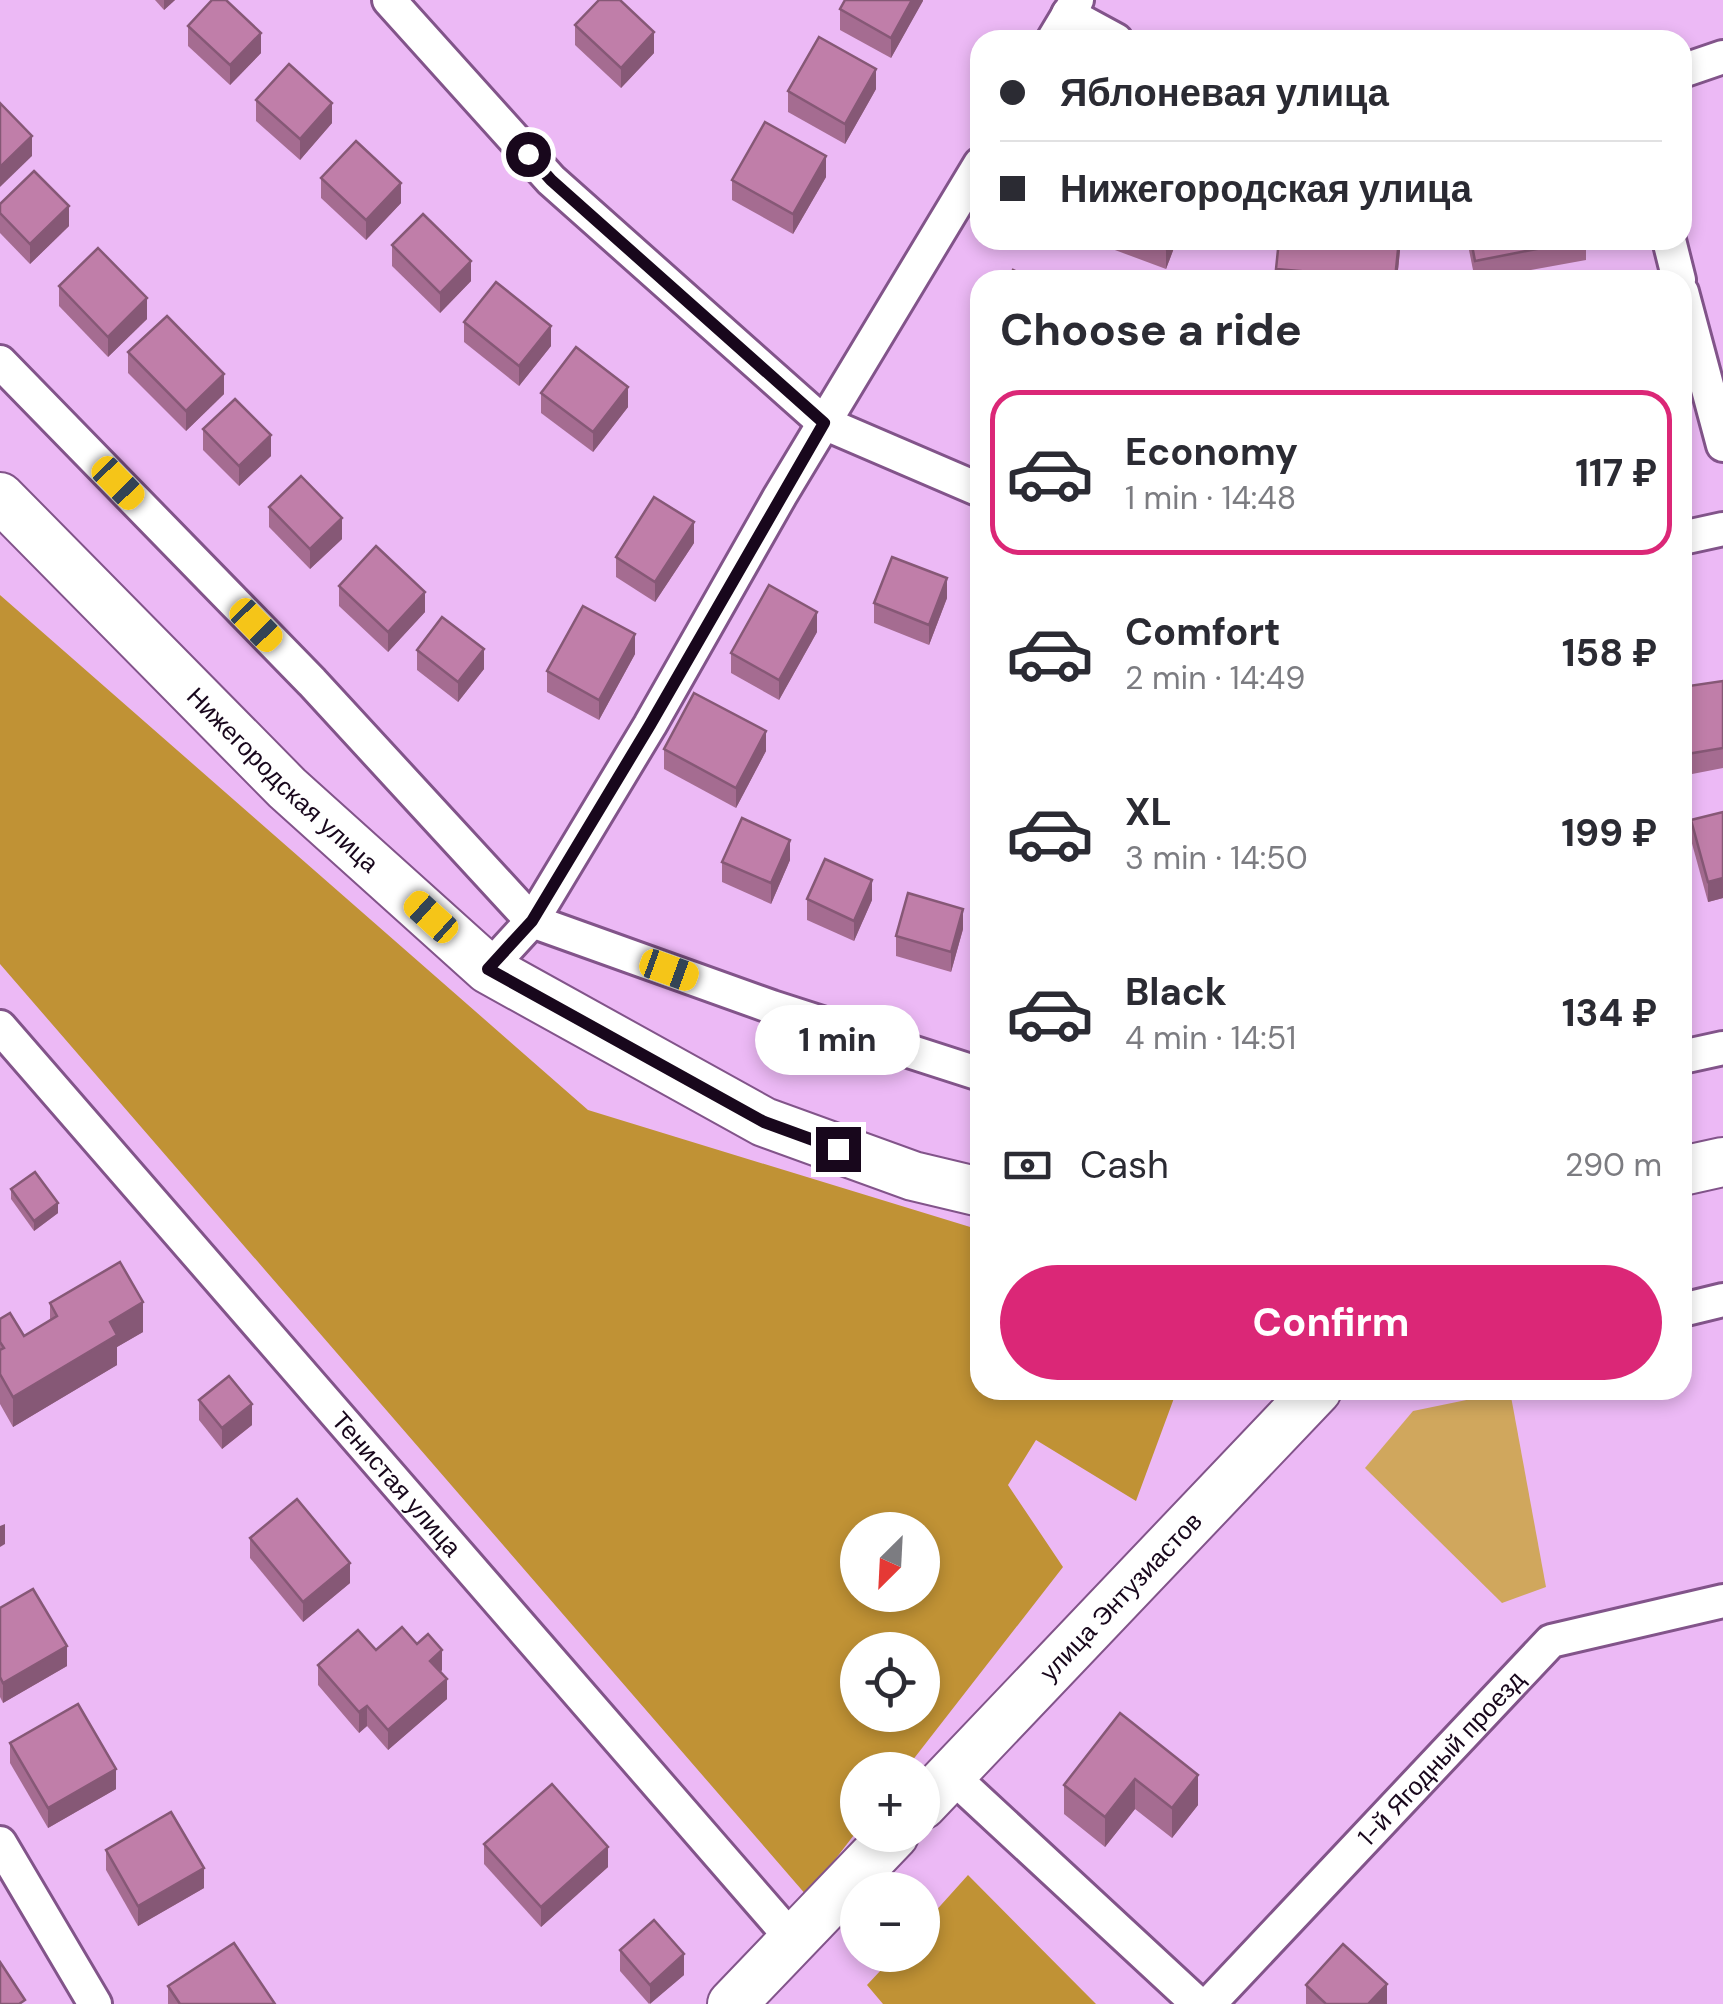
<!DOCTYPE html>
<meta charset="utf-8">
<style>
body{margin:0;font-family:"DM Sans",sans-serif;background:#f2f2f3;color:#2b2b33;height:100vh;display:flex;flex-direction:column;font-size:38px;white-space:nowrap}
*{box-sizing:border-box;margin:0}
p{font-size:32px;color:#7c7c81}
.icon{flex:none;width:55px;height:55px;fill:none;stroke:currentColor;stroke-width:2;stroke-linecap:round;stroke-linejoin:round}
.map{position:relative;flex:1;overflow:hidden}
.drawer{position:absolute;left:970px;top:270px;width:722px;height:1130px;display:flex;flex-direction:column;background:#fff;border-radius:30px;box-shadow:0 5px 15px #0003}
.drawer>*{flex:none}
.banner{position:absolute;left:970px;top:30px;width:722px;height:220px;border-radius:30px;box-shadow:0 5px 15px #0003;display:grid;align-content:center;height:220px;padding:0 30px;background:#fff}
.needle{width:65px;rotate:204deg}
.buttons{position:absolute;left:840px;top:1512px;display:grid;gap:20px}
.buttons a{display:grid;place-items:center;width:100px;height:100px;border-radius:50%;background:#fff;box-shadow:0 5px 15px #0003;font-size:50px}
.end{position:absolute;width:45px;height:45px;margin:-22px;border:12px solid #18071c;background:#fff;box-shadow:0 0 0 5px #fff}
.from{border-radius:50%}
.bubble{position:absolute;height:70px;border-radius:35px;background:#fff;box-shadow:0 5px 15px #0003;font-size:32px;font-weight:700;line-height:70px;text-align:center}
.car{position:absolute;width:30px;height:60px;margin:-30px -15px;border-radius:12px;box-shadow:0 0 8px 2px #0007;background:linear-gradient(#f5c518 24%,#345 0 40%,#f5c518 0 76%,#345 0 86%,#f5c518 0)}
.banner b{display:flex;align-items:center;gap:35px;height:95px;font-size:38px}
.banner b+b{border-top:2px solid #e1e1e2}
.banner i{width:25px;height:25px;background:#2b2b33}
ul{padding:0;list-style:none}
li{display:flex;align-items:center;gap:30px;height:165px;margin:0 20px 15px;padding:0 10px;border:5px solid transparent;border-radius:30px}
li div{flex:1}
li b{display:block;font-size:38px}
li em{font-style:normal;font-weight:700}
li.selected{border-color:#db2777}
li>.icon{width:90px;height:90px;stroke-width:1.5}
h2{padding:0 30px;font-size:45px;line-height:120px}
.pay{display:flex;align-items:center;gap:25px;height:110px;padding:0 30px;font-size:38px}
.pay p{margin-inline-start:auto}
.action{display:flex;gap:20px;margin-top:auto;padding:20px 30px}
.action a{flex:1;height:115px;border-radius:60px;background:#db2777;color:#fff;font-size:40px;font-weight:700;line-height:115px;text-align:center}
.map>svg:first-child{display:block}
.green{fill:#d0a75d}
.forest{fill:#c09235;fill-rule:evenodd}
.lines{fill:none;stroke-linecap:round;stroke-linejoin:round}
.street-casing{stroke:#82548a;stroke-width:38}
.secondary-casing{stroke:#82548a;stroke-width:52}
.street{stroke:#fff;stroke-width:32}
.secondary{stroke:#fff;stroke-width:48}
.wall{fill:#a56c91}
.shaded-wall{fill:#865876}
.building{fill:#c07ea9;stroke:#865876;stroke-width:2.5}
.route{stroke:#18071c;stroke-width:12}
.labels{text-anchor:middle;stroke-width:10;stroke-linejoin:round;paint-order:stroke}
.street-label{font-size:25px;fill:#18071c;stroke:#ecb9f5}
</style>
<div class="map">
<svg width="1723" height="2004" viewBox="0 0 1723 2004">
<rect width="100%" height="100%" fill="#ecb9f5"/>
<path class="green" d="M1510,1391L1546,1587L1502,1603L1365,1468L1413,1411Z"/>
<g class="forest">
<path d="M0,595L588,1110L980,1230V1390H1177L1136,1501L1036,1440L1008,1485L1063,1567L905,1770H858L857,1831L807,1896L0,964ZM858,1530H922V1595H858ZM858,1650H922V1715H858Z"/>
<path d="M968,1875L1096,2004H883L867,1985L895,1955H922L923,1925Z"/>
</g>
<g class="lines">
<defs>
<g id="street">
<path d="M389,0L551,180L824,423L980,490"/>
<path d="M1068,14L1116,40"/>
<path d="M1053,40L1077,0"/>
<path d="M1682,71L1723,57"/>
<path d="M1669,240L1679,280"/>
<path d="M1682,292L1723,445"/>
<path d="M0,362L312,682L532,921L772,1007L980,1074"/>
<path d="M1682,538L1723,529"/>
<path d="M488,969L532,921L650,725L780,496L980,164"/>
<path id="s1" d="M0,1027L794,1941"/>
<path d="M1682,1057L1723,1048"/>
<path d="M1682,1310L1723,1300"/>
<path d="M951,1775L1198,2004"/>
<path d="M0,1843L95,2004"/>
<path id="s2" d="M1209,2004L1551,1641L1723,1601"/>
</g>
<g id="secondary">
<path id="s3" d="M0,497L287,788L488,969L764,1122L913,1176L980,1192"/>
<path d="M1682,1171L1723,1162"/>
<path id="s4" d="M922,1805L1317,1390"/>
<path d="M732,2004L894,1835"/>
</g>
</defs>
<use href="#street" class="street-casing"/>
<use href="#secondary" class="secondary-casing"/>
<use href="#street" class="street"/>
<use href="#secondary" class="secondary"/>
</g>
<g class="wall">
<path d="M155,0H175L164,10Z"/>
<path d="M923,0L891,58L840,30V9Z"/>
<path d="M575,25L654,53L621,88L575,45Z"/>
<path d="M188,26L261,53L230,85L188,46Z"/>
<path d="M876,89L845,144L788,112V91Z"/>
<path d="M256,100L332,123L300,160L256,121Z"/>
<path d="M826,177L793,234L732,200V180Z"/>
<path d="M321,178L401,203L366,240L321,198Z"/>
<path d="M0,204L69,226L30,264L0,233Z"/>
<path d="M1088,240H1177L1166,269Z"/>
<path d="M1279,240H1401L1397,280H1276Z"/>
<path d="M1467,240H1586V260L1475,280Z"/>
<path d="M392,245L471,281L440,313L392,266Z"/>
<path d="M59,286L147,319L108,357L59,306Z"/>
<path d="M464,322L551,346L519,386L464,342Z"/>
<path d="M128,352L224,394L186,431L128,373Z"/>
<path d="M541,393L628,407L593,452L541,413Z"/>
<path d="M203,429L271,456L239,486L203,450Z"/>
<path d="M269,507L342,539L310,569L269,527Z"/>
<path d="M694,543L655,602L616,577V557Z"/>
<path d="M339,586L425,612L388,652L339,606Z"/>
<path d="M947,598L929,645L874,623V603Z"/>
<path d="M980,626V670L974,668V648Z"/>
<path d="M817,632L779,700L731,673V653Z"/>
<path d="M417,650L484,669L458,702L417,670Z"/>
<path d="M635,654L599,720L547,692V671Z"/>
<path d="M1723,681V768L1687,775L1682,750V687Z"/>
<path d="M664,749L766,751L736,808L664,769Z"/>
<path d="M1723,812V898L1708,902L1691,840V820Z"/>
<path d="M790,860L771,904L722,882V862Z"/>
<path d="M807,899L872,900L854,941L807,920Z"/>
<path d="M963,929L951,972L896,956V936Z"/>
<path d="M11,1189L58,1213L34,1231L11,1199Z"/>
<path d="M50,1303L143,1332L117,1347V1365L13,1427L0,1404V1319L24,1336L50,1321Z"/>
<path d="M199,1400L252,1425L222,1449L199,1420Z"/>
<path d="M250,1538L350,1583L303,1622L250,1558Z"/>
<path d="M0,1608L67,1666L3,1703L0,1697Z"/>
<path d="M376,1650L442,1670L441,1672L447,1699L388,1750L367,1726L359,1733L318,1685V1665Z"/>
<path d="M1120,1713L1198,1805L1172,1838L1135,1809L1105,1847L1064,1814V1785Z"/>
<path d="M10,1743L116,1789L48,1828L10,1763Z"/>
<path d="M484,1844L608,1867L541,1927L484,1864Z"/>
<path d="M106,1850L204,1888L138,1926L106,1870Z"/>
<path d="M620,1950L684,1975L649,2004L620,1971Z"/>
<path d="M1306,1985L1387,2004H1306Z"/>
<path d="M168,1986L275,2004H168Z"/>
</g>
<g class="shaded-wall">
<path d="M164,0H175L164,10Z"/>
<path d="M912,0H923V1L891,58V38Z"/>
<path d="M654,32V53L621,88V68Z"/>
<path d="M261,33V53L230,85V65Z"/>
<path d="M876,69V89L845,144V124Z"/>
<path d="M332,103V123L300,160V139Z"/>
<path d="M32,136V156L0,187V167Z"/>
<path d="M826,156V177L793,234V214Z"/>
<path d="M401,183V203L366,240V220Z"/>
<path d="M69,206V226L30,264V244Z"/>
<path d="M1170,240H1177L1166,269V249Z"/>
<path d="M1399,240H1401L1397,280H1395Z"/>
<path d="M471,261V281L440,313V293Z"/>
<path d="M147,298V319L108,357V337Z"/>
<path d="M551,326V346L519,386V366Z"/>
<path d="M224,374V394L186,431V411Z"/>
<path d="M628,387V407L593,452V432Z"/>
<path d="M271,435V456L239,486V466Z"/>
<path d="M342,518V539L310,569V549Z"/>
<path d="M694,522V543L655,602V582Z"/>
<path d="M947,578V598L929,645V625Z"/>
<path d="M425,592V612L388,652V632Z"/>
<path d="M817,612V632L779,700V680Z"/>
<path d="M635,634V654L599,720V700Z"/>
<path d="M484,649V669L458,702V682Z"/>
<path d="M766,731V751L736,808V788Z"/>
<path d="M790,840V860L771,904V883Z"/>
<path d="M1723,878V898L1708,902V882Z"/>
<path d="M872,880V900L854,941V921Z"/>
<path d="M963,909V929L951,972V952Z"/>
<path d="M58,1203V1213L34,1231V1221Z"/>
<path d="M143,1302V1332L117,1347V1365L13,1427V1397L110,1322Z"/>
<path d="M252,1404V1425L222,1449V1428Z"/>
<path d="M5,1524V1544L0,1547V1526Z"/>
<path d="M350,1563V1583L303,1622V1602Z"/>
<path d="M67,1646V1666L3,1703V1683Z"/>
<path d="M442,1650V1670L430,1681V1661Z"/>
<path d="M447,1679V1699L388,1750V1730Z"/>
<path d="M367,1706V1726L359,1733V1712Z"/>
<path d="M116,1769V1789L48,1828V1808Z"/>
<path d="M1198,1775V1805L1172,1838V1808Z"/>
<path d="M1135,1779V1809L1105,1847V1817Z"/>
<path d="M608,1847V1867L541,1927V1907Z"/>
<path d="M204,1868V1888L138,1926V1906Z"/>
<path d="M684,1954V1975L650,2004V1985Z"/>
<path d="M1387,1984V2004H1368Z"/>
</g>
<g class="building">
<path d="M212,0H226L261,33L230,65L188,26Z"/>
<path d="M599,0H620L654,32L621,68L575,25Z"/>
<path d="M845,0H912L891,38L840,9Z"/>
<path d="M819,37L876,69L845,124L788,91Z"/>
<path d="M289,64L332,103L300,139L256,100Z"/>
<path d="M0,103L32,136L0,167Z"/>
<path d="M765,122L826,156L793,214L732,180Z"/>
<path d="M356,141L401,183L366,220L321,178Z"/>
<path d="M34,171L69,206L30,244L0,213V204Z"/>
<path d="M423,214L471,261L440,293L392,245Z"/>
<path d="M1143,240H1170L1166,249Z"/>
<path d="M1279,240H1399L1395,279L1276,269Z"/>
<path d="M1471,240H1583L1475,261Z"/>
<path d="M98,248L147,298L108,337L59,286Z"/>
<path d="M1013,270L1035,280H1008Z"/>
<path d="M496,282L551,326L519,366L464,322Z"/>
<path d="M167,316L224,374L186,411L128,352Z"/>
<path d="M576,347L628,387L593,432L541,393Z"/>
<path d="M235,399L271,435L239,466L203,429Z"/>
<path d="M301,476L342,518L310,549L269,507Z"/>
<path d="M654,497L694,522L655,582L616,557Z"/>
<path d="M376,546L425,592L388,632L339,586Z"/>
<path d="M892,557L947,578L929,625L874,603Z"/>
<path d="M769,585L817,612L779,680L731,653Z"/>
<path d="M583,606L635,634L599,700L547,671Z"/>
<path d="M442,617L484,649L458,682L417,650Z"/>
<path d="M980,626V650L974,648Z"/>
<path d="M1723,681V748L1687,754L1682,729V687Z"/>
<path d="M694,693L766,731L736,788L664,749Z"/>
<path d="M1723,812V878L1708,882L1691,820Z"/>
<path d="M742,818L790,840L771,883L722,862Z"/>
<path d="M825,859L872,880L854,921L807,899Z"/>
<path d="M908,893L963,909L951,952L896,936Z"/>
<path d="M35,1172L58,1203L34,1221L11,1189Z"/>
<path d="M120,1262L143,1302L110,1322L117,1335L13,1397L0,1374V1350L4,1348L0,1342V1319L10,1313L24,1336L57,1316L50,1303Z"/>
<path d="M229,1376L252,1404L222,1428L199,1400Z"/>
<path d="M297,1499L350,1563L303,1602L250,1538Z"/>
<path d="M33,1589L67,1646L3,1683L0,1677V1608Z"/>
<path d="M402,1627L417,1644L428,1634L442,1650L430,1661L447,1679L388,1730L367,1706L359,1712L318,1665L358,1630L376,1650Z"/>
<path d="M78,1704L116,1769L48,1808L10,1743Z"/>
<path d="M1120,1713L1198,1775L1172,1808L1135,1779L1105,1817L1064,1785Z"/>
<path d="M552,1784L608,1847L541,1907L484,1844Z"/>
<path d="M171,1812L204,1868L138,1906L106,1850Z"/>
<path d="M654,1920L684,1954L650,1985L620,1950Z"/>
<path d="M234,1943L275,2004H180L168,1986Z"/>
<path d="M1343,1944L1387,1984L1368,2004H1326L1306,1985Z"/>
<path d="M0,1962L25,2000L19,2004H0Z"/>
</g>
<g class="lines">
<path class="route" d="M528,154L551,180L824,423L650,725L532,921L488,969L764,1122L838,1149"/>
</g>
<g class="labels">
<g class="street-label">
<text dy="9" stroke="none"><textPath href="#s3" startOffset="400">Нижегородская улица</textPath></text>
<text dy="9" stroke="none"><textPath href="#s1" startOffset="605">Тенистая улица</textPath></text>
<text dy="9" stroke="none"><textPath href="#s4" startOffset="288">улица Энтузиастов</textPath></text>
<text dy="9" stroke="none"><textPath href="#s2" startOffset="338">1-й Ягодный проезд</textPath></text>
</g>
</g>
</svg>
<div class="buttons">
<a><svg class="needle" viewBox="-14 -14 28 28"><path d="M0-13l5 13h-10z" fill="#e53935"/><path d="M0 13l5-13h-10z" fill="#7c7c81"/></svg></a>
<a><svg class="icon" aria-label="locate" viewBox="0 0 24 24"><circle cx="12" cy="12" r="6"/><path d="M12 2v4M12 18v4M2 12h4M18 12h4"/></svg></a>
<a>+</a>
<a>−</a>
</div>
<i class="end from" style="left:528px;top:154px"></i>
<i class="end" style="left:838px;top:1149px"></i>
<div class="bubble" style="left:755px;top:1005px;width:165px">1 min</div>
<i class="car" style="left:118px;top:483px;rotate:136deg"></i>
<i class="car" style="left:256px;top:625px;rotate:136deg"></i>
<i class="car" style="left:431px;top:917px;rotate:312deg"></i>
<i class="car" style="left:669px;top:970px;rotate:110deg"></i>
<div class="banner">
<b><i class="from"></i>Яблоневая улица</b>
<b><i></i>Нижегородская улица</b>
</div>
<section class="drawer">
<h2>Choose a ride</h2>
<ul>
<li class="selected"><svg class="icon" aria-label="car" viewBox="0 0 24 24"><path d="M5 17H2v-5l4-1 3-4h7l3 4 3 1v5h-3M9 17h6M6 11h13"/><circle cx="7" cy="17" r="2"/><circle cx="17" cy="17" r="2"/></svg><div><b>Economy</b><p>1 min · 14:48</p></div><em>117 ₽</em></li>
<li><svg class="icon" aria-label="car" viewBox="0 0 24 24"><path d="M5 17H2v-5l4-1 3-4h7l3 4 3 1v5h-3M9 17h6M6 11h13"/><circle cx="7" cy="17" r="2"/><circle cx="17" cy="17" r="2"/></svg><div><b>Comfort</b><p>2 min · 14:49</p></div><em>158 ₽</em></li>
<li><svg class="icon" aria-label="car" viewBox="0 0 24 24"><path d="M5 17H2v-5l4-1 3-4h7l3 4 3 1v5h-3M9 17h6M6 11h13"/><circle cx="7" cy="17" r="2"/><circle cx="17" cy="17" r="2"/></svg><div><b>XL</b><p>3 min · 14:50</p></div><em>199 ₽</em></li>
<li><svg class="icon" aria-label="car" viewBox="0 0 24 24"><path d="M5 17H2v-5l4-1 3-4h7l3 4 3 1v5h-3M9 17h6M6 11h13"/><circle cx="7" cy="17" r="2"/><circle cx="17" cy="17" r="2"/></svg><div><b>Black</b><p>4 min · 14:51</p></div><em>134 ₽</em></li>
</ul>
<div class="pay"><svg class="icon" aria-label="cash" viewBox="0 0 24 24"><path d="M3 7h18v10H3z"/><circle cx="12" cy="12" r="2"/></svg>Cash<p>290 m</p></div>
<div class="action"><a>Confirm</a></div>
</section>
</div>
